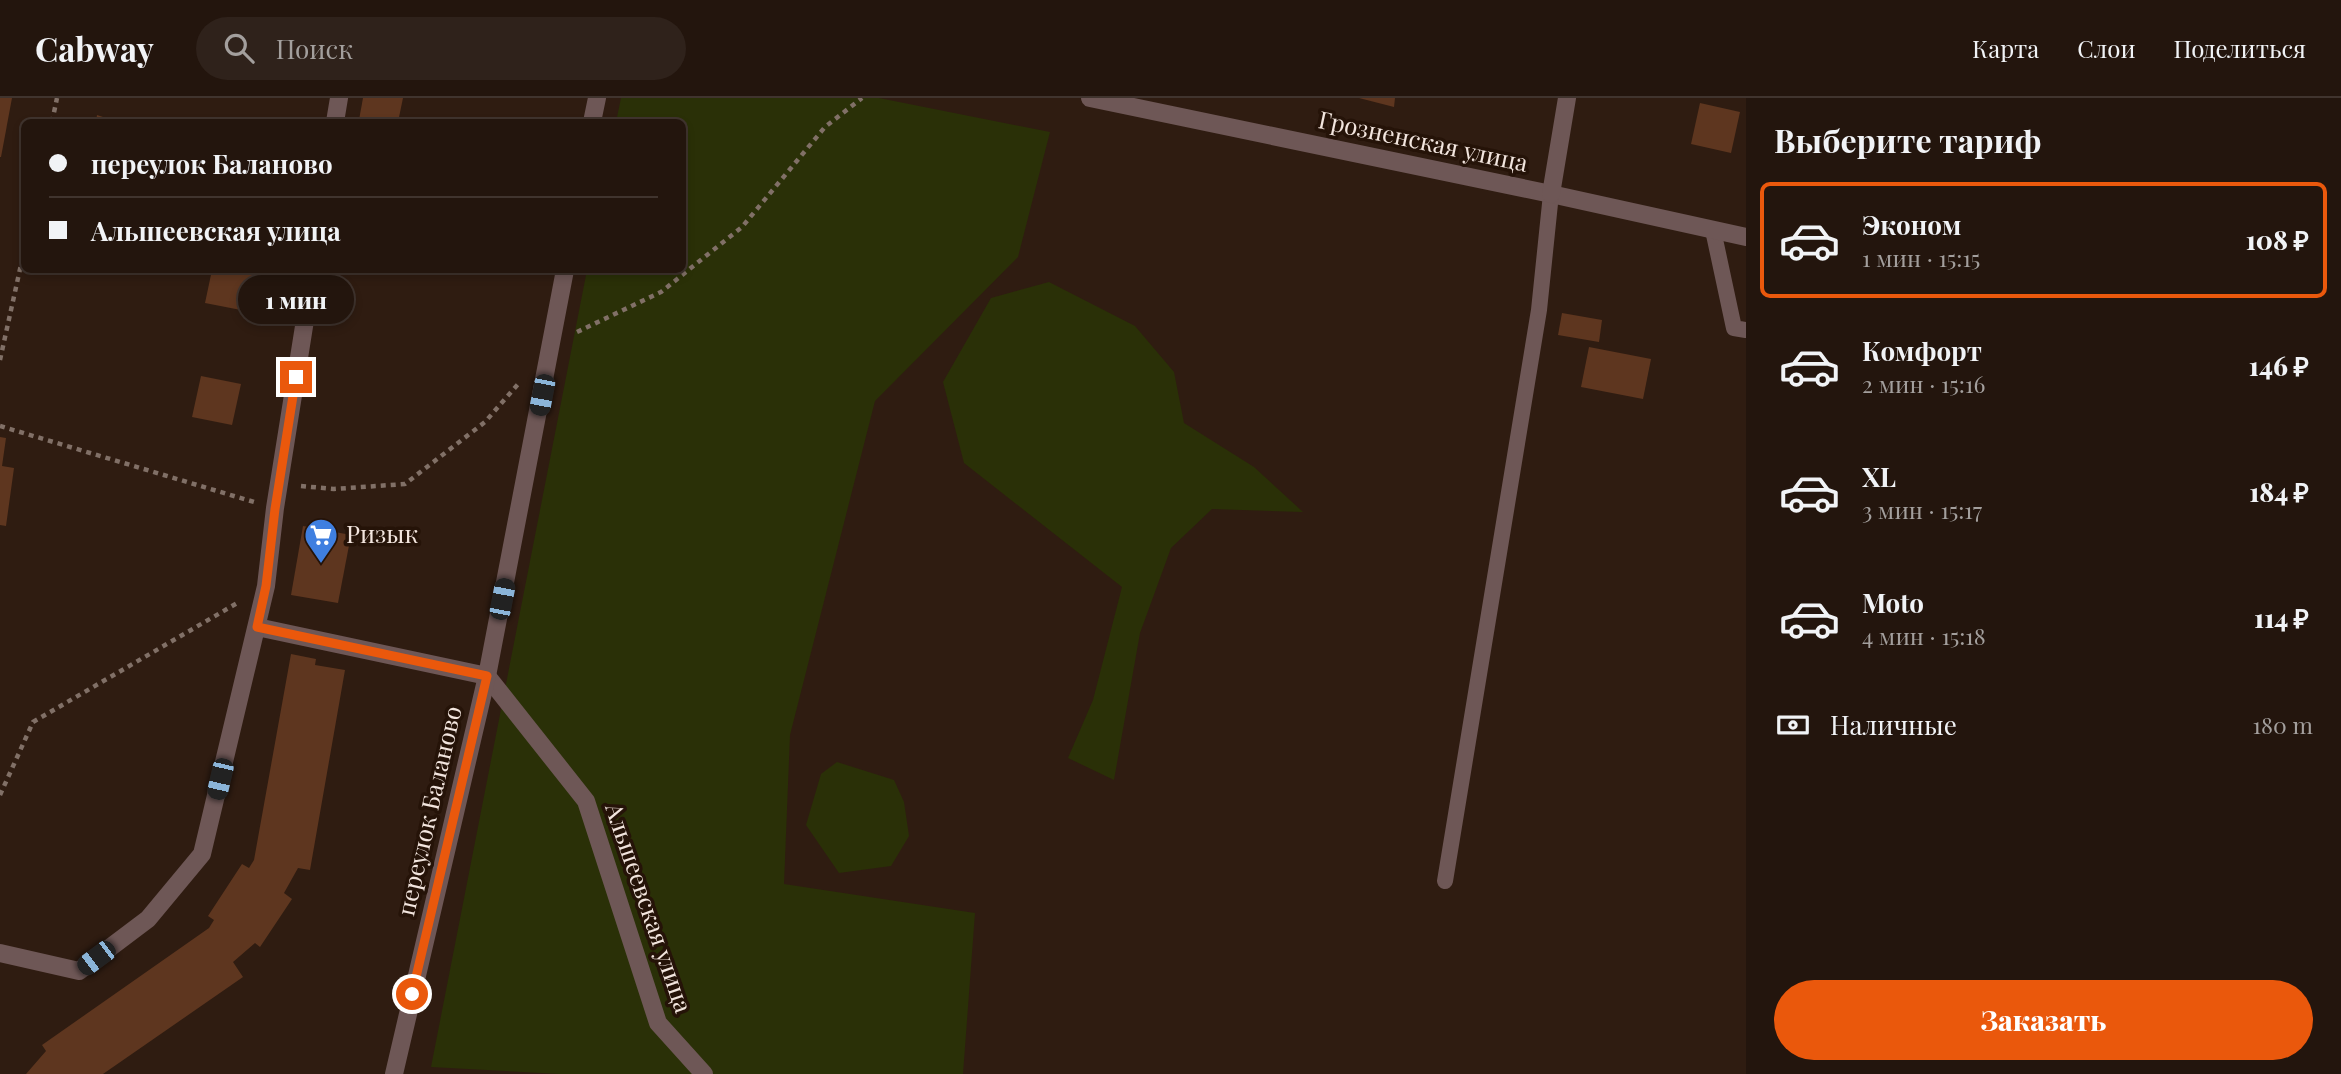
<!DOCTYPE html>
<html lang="ru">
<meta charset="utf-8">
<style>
body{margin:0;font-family:"Playfair Display",serif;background:#2f221b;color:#f1f3f6;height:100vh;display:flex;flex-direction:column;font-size:26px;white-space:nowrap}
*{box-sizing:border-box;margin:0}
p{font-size:23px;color:#a39f9d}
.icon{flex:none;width:38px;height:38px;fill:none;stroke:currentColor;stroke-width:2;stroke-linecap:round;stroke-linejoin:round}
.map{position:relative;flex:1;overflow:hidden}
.panel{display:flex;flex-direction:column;background:#23150d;width:595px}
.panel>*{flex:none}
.top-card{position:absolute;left:21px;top:21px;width:665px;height:154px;border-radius:10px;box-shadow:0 4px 10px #0003,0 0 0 2px #40342e;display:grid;align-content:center;height:154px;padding:0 28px;background:#23150d}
.end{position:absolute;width:32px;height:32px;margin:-16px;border:9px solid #ea580c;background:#fff;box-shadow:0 0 0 4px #fff}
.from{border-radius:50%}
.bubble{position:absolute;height:49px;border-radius:24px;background:#23150d;box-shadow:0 4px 10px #0003,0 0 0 2px #40342e;font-size:23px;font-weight:800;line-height:49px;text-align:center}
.car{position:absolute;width:21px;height:42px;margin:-21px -10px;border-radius:9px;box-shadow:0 0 5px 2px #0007;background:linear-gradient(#222 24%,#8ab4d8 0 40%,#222 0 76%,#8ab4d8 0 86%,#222 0)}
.top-card b{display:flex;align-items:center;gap:24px;height:66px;font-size:26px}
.top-card b+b{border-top:2px solid #40342e}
.top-card i{width:18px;height:18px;background:#f1f3f6}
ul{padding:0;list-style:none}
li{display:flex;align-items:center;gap:21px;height:116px;margin:0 14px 10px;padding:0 14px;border:4px solid transparent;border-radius:10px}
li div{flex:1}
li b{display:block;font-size:26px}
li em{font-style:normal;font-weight:800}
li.active{border-color:#ea580c}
li>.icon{width:63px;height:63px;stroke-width:1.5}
h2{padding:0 28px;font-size:32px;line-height:84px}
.pay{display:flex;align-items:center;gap:18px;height:77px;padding:0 28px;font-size:26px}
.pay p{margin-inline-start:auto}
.button{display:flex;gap:14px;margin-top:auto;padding:14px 28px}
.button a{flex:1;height:80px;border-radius:42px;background:#ea580c;color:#fff;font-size:28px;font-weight:800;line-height:80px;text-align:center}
header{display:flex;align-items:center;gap:42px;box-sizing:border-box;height:98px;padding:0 35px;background:#23150d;border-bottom:2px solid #40342e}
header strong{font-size:33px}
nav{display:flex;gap:38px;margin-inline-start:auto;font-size:24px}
.search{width:490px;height:63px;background:#2f221b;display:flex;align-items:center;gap:18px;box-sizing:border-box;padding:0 24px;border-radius:38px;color:#a39f9d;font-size:26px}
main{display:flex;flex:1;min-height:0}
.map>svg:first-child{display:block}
.green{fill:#2a3007}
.building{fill:#5e361f}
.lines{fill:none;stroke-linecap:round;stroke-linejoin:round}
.path{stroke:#817067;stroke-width:4.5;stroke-dasharray:5 5;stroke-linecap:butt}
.service{stroke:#6e5756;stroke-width:16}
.pedestrian{stroke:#6e5756;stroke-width:18}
.minor{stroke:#6e5756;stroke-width:18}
.route{stroke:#ea580c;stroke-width:9}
.labels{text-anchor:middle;stroke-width:7;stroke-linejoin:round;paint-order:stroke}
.street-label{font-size:24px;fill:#f2e5de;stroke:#251308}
.poi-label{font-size:24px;fill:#f2e5de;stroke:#251308;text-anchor:start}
</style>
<header>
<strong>Cabway</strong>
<div class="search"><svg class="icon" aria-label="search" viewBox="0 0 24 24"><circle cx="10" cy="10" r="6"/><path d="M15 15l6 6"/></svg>Поиск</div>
<nav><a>Карта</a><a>Слои</a><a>Поделиться</a></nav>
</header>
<main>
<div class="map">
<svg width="1746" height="976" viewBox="0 0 1746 976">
<rect width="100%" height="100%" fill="#2f1c11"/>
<g class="green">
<path d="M621,0H879L1050,34L1018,159L875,303L790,637L784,786L975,815L963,976H560L431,969L587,172H682V24H616Z"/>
<path d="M1049,184L1135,228L1174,274L1184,325L1254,369L1303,414L1212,411L1171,450L1140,535L1114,682L1068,660L1093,602L1122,489L964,365L943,284L991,200Z"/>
<path d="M837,664L894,682L904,704L909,738L891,768L839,775L806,727L821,676Z"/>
</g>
<g class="building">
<path d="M0,0H12L1,59H0Z"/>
<path d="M363,0H403L398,24L359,22Z"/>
<path d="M1359,0H1395L1394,9Z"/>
<path d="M1700,5L1740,14L1731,55L1691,46Z"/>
<path d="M97,17L118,24H96Z"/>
<path d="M212,172H254L246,213L205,205Z"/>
<path d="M1562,215L1602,222L1599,244L1558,237Z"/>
<path d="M1589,249L1651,261L1643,301L1581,289Z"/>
<path d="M201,278L241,286L232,327L192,319Z"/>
<path d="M0,339L6,340L2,368L14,370L6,428L0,427Z"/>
<path d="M303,428L351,437L338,505L291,497Z"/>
<path d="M291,556L316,561L315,567L345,572L310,772L298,770L284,795L292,801L260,849L255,845L233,864L243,879L103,976H26L46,953L42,947L209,830L214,822L208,818L242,766L249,770L254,762Z"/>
</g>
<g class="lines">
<g class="path">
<path d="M52,24L57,0"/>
<path d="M577,234L661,194L742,129L825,29L862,0"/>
<path d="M0,262L24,153"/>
<path d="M0,328L254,404"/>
<path d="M301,388L334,391L405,386L485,324L519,285"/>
<path d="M0,697L33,624L239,504"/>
</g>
<g class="service">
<path d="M1713,132L1734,230L1746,232"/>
<path d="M1445,783L1539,212L1551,96"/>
</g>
<path class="pedestrian" d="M487,578L586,703L658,925L704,976"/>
<g class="minor">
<path d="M1090,0L1551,96L1746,139"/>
<path d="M335,24L339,0"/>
<path d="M592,24L597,0"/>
<path d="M1551,96L1567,0"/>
<path d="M257,529L487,578"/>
<path d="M0,855L79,873L148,821L202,756L266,488L275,410L313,172"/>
<path d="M394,976L487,578L565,172"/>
</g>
</g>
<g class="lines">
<path class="route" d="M296,279L275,411L266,488L257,529L487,578L412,896"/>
</g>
<defs>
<symbol id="supermarket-pin" viewBox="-11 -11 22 30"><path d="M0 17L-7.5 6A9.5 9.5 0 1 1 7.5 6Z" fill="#3f7fe0" stroke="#251308"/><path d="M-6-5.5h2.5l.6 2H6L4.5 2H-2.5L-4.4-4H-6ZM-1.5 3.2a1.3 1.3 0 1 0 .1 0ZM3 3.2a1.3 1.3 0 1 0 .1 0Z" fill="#fff"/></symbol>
</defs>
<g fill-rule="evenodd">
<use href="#supermarket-pin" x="302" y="418" width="38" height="52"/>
</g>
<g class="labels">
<g class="street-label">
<text transform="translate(1423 44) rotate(12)" y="8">Грозненская улица</text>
<text transform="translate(430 713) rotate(-77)" y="8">переулок Баланово</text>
<text transform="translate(648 810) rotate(71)" y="8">Альшеевская улица</text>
</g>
<g class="poi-label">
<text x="346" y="445">Ризык</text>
</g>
</g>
</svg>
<i class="end from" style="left:412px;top:896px"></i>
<i class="end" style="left:296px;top:279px"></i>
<div class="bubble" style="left:238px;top:177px;width:116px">1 мин</div>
<i class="car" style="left:542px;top:297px;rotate:191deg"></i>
<i class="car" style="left:502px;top:501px;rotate:11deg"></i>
<i class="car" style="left:220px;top:681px;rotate:193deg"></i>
<i class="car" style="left:96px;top:860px;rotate:233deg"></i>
<div class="top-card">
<b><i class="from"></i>переулок Баланово</b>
<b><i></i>Альшеевская улица</b>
</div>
</div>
<section class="panel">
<h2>Выберите тариф</h2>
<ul>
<li class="active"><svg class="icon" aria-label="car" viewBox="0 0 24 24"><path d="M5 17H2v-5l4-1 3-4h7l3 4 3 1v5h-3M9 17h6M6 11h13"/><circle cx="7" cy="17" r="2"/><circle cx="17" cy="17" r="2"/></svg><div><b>Эконом</b><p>1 мин · 15:15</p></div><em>108 ₽</em></li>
<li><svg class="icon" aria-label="car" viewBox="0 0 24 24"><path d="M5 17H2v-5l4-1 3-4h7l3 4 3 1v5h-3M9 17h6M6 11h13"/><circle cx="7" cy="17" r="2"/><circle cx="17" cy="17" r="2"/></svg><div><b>Комфорт</b><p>2 мин · 15:16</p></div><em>146 ₽</em></li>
<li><svg class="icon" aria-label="car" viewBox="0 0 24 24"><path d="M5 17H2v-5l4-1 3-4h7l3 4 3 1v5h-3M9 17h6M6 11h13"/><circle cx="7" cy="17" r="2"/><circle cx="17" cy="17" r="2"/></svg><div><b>XL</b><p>3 мин · 15:17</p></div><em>184 ₽</em></li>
<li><svg class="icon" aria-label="car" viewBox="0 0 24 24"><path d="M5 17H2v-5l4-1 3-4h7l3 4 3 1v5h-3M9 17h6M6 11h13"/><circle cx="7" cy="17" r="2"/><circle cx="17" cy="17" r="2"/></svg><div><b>Moto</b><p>4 мин · 15:18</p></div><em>114 ₽</em></li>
</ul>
<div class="pay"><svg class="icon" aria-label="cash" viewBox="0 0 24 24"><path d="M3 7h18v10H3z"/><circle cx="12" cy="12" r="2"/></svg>Наличные<p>180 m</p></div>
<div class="button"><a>Заказать</a></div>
</section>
</main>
